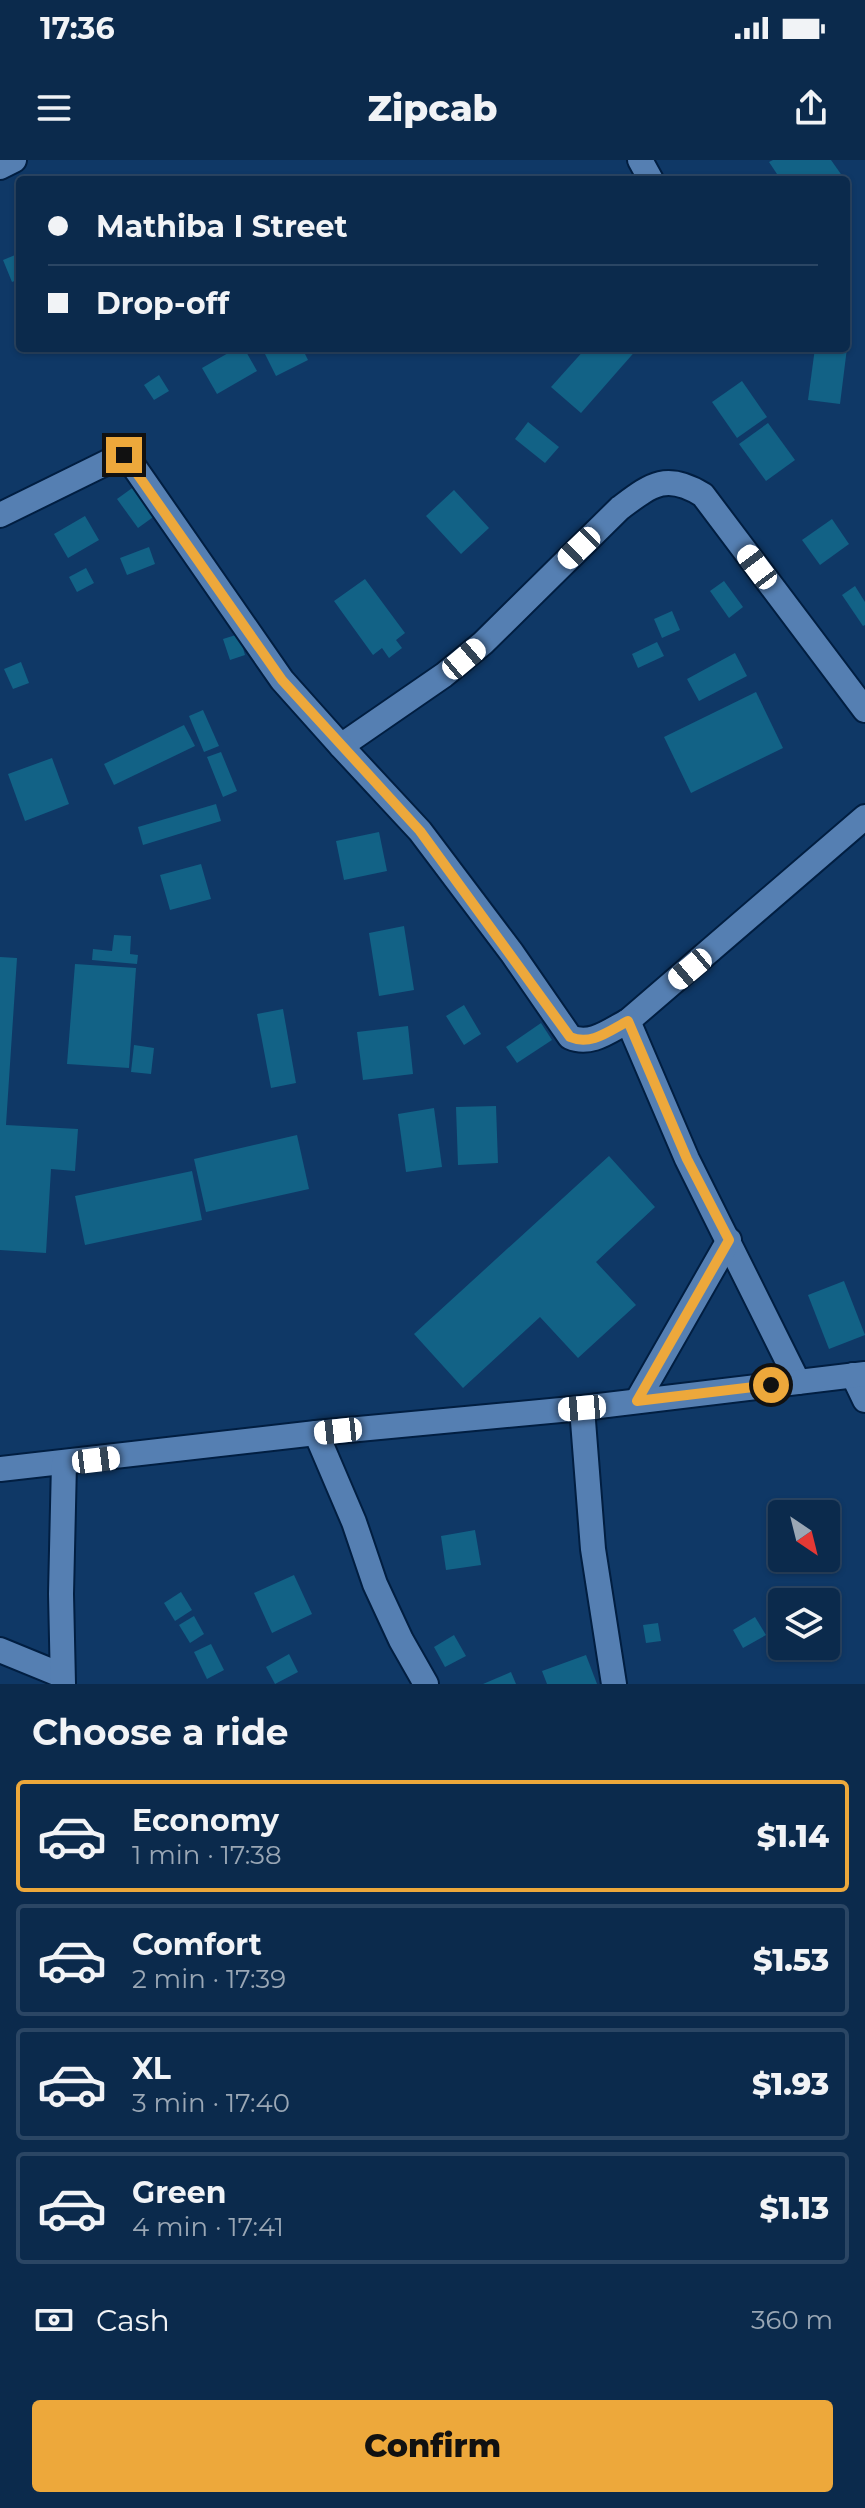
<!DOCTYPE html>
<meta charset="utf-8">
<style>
body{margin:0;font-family:Montserrat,sans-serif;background:#193656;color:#f1f3f6;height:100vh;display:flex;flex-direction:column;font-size:30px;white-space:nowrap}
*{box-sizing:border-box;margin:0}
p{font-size:26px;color:#9aa7b5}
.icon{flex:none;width:44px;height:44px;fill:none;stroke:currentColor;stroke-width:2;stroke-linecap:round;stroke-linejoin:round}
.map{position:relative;height:1524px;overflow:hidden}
.side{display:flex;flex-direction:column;background:#0b2a4c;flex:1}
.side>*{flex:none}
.top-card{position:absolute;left:16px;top:16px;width:834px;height:176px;border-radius:8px;box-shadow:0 2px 6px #0004,0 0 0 2px #2b4664;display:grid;align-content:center;height:176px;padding:0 32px;background:#0b2a4c}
.needle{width:52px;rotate:145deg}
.fabs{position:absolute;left:768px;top:1340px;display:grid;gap:16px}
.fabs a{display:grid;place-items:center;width:72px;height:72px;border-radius:8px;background:#0b2a4c;box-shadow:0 2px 6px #0004,0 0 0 2px #2b4664;font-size:40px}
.end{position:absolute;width:36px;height:36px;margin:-18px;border:10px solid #eda83b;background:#111;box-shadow:0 0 0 4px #111}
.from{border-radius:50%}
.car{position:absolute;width:24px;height:48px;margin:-24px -12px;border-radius:10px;box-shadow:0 0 6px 2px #0007;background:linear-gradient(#fff 24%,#345 0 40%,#fff 0 76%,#345 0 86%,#fff 0)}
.top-card b{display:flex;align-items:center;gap:28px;height:76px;font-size:30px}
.top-card b+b{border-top:2px solid #2b4664}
.top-card i{width:20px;height:20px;background:#f1f3f6}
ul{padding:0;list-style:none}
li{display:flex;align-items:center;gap:24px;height:112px;margin:0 16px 12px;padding:0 16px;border:4px solid #2b4664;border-radius:8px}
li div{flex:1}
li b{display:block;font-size:30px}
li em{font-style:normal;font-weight:800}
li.active{border-color:#eda83b}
li>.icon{width:72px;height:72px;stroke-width:1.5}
h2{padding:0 32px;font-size:36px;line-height:96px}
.pay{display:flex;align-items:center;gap:20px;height:88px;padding:0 32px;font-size:30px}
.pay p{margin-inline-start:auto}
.primary-button{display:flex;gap:16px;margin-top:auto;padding:16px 32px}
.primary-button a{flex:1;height:92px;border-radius:8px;background:#eda83b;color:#111;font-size:32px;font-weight:800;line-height:92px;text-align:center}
.status{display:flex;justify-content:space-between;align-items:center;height:56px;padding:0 40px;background:#0b2a4c;direction:ltr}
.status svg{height:22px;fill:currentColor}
header{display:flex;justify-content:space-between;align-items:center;height:104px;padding:0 32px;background:#0b2a4c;font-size:36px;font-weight:800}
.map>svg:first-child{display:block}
.building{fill:#126286}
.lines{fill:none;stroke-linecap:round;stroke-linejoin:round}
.minor-casing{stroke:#011e41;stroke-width:28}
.minor{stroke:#557fb2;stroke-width:24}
.route{stroke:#eda83b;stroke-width:10}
</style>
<div class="status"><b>17:36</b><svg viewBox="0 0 49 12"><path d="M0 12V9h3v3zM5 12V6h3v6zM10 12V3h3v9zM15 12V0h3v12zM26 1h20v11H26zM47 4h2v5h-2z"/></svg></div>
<header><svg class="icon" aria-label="menu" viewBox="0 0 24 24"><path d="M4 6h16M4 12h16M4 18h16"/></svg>Zipcab<svg class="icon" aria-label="share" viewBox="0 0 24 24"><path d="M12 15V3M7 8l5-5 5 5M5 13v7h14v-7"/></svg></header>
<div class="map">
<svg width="865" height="1524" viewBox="0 0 865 1524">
<rect width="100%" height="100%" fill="#0f3866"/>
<g class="building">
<path d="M773,0H831L843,17L838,20H781L769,2Z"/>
<path d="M20,93V119L12,122L3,100Z"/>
<path d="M237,188H244L257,211L217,234L202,208Z"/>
<path d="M262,188H302L308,200L276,216Z"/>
<path d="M586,188H638L581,253L551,227Z"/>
<path d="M815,188H847L840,244L808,240Z"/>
<path d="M159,215L169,231L154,240L144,225Z"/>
<path d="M742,221L767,257L737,278L712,242Z"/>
<path d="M528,262L559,287L545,303L515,279Z"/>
<path d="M768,263L795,300L766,321L739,284Z"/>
<path d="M135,326L156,355L138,368L117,339Z"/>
<path d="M454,330L489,368L461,394L426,356Z"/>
<path d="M85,356L99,380L68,398L54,374Z"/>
<path d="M832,359L849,384L820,405L802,380Z"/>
<path d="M149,387L155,404L127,415L120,398Z"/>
<path d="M86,408L94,423L77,432L69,417Z"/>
<path d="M365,419L405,473L396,480L402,488L389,498L382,488L373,495L334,441Z"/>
<path d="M724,421L743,447L729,458L710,431Z"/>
<path d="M855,426L865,442V465L863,466L842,435Z"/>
<path d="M672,451L680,470L662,478L654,459Z"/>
<path d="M239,474L245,495L230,500L223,479Z"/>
<path d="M657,482L664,496L638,508L632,494Z"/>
<path d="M735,493L747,516L699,541L687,519Z"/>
<path d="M21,502L29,523L13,529L4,509Z"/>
<path d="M756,532L783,588L691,633L664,577Z"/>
<path d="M203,550L219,586L204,592L189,556Z"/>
<path d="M184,565L195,586L114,625L104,604Z"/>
<path d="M221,592L237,631L223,637L207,597Z"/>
<path d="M52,598L69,644L25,661L8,614Z"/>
<path d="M216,644L221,661L143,685L138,667Z"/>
<path d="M379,672L387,711L344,720L336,681Z"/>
<path d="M201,704L211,739L170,750L160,715Z"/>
<path d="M404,766L414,830L379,836L369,773Z"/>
<path d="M114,775L131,776L130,794L138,795L137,804L92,800L93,789L112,791Z"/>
<path d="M0,797L17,798L6,965L78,969L75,1011L51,1009L46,1093L0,1090Z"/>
<path d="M75,804L136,808L129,908L67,904Z"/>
<path d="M464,845L481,874L464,885L446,856Z"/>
<path d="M283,849L296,923L271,928L257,854Z"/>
<path d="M541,863L552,880L517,903L506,887Z"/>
<path d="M408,866L413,914L363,920L357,872Z"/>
<path d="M134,885L154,888L151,914L131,912Z"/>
<path d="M496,946L498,1003L458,1005L456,947Z"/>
<path d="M434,948L442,1007L406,1012L398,954Z"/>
<path d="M297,975L309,1029L206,1052L194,999Z"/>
<path d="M609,996L655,1047L596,1102L636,1145L578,1198L540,1157L463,1228L414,1174Z"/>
<path d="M192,1011L202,1060L85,1085L75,1036Z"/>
<path d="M844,1121L865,1175L829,1189L808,1135Z"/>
<path d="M475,1370L481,1405L446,1410L441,1376Z"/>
<path d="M294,1415L312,1454L272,1473L254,1433Z"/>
<path d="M181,1432L192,1450L175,1461L164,1443Z"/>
<path d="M194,1456L204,1474L190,1483L179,1465Z"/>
<path d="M755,1457L766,1475L743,1488L733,1470Z"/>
<path d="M658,1463L661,1481L646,1483L643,1465Z"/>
<path d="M454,1475L466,1496L445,1507L434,1487Z"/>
<path d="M211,1484L224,1510L207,1519L194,1492Z"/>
<path d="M289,1494L298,1512L275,1524L266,1507Z"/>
<path d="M586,1495L597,1524H547L542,1511Z"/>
<path d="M511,1512L516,1524H483Z"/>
</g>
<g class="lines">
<defs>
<g id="minor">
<path d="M640,0L651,20"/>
<path d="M0,7L14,0"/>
<path d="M0,355L118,297L124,295L128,298L282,520L341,586L444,515L483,483L620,348C651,325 666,312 703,335L865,550"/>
<path d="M341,586L420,671L512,793L570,877C591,886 609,871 628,861L865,657"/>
<path d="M628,861L687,999L798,1222"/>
<path d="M853,1215L865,1240"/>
<path d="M637,1241L729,1080"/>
<path d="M582,1248L593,1389L614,1524"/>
<path d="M316,1273L354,1362L375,1424L401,1480L426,1524"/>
<path d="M0,1309L316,1273L582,1248L865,1214"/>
<path d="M0,1490L61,1515"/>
<path d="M63,1524L61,1434L64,1303"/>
</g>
</defs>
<use href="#minor" class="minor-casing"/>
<use href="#minor" class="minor"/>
</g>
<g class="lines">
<path class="route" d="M124,295L282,520L420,671L570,877C591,886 609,871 628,861L687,999L729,1080L637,1241L771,1225"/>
</g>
</svg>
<div class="fabs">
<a><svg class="needle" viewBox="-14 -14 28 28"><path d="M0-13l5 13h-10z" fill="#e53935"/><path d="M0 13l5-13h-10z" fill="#9aa7b5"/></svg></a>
<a><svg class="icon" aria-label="layers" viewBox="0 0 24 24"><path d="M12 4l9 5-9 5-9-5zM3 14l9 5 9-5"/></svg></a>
</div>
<i class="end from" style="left:771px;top:1225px"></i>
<i class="end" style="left:124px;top:295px"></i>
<i class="car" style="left:579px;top:388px;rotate:226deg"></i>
<i class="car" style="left:757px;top:407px;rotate:323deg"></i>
<i class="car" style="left:464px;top:499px;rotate:50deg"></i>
<i class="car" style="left:690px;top:809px;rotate:230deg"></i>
<i class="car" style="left:582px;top:1248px;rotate:265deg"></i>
<i class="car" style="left:338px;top:1271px;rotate:264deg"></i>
<i class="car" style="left:96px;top:1300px;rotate:83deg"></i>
<div class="top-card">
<b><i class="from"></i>Mathiba I Street</b>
<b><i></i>Drop-off</b>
</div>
</div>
<section class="side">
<h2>Choose a ride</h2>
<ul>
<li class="active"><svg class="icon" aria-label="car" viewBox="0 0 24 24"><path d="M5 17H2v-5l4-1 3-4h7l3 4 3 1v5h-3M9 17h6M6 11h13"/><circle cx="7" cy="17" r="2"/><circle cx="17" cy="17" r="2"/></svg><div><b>Economy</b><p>1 min · 17:38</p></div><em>$1.14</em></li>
<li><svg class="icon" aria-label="car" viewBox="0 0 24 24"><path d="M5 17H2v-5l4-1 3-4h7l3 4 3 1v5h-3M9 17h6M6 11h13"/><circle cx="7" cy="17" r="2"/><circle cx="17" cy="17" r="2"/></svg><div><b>Comfort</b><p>2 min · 17:39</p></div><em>$1.53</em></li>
<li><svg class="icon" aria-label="car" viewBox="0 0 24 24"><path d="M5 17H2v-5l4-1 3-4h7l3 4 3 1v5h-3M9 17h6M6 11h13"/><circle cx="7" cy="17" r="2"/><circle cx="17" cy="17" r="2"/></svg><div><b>XL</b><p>3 min · 17:40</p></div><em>$1.93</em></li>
<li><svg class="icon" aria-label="car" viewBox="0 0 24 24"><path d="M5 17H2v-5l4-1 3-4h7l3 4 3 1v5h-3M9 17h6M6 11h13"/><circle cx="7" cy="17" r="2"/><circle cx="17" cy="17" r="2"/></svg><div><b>Green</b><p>4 min · 17:41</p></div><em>$1.13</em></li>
</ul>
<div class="pay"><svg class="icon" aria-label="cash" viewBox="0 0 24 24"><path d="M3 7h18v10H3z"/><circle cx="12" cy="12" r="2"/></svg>Cash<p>360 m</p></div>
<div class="primary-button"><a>Confirm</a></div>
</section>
